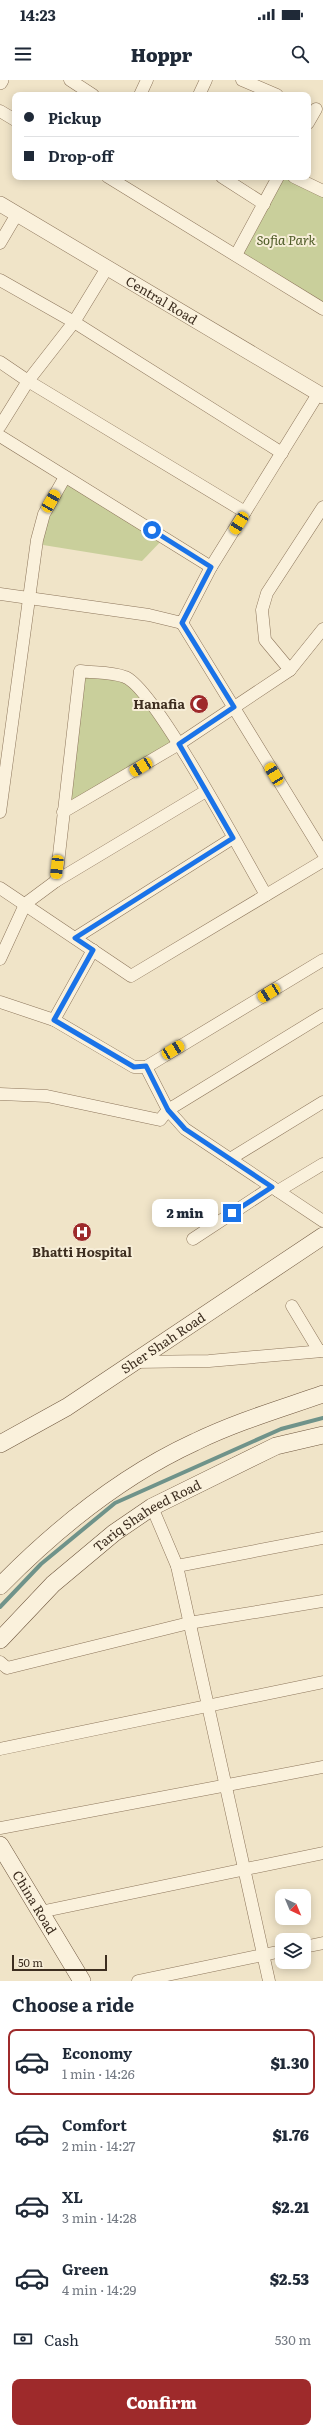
<!DOCTYPE html>
<meta charset="utf-8">
<style>
body{margin:0;font-family:Literata,serif;background:#f6f6f7;color:#1f2937;height:100vh;display:flex;flex-direction:column;font-size:15px;white-space:nowrap}
*{box-sizing:border-box;margin:0}
p{font-size:13px;color:#747a83}
.icon{flex:none;width:22px;height:22px;fill:none;stroke:currentColor;stroke-width:2;stroke-linecap:round;stroke-linejoin:round}
.map{position:relative;height:1901px;overflow:hidden}
.details{display:flex;flex-direction:column;background:#fff;flex:1}
.details>*{flex:none}
.top-card{position:absolute;left:12px;top:12px;width:299px;height:88px;border-radius:8px;box-shadow:0 2px 10px #0003;display:grid;align-content:center;height:88px;padding:0 12px;background:#fff}
.needle{width:26px;rotate:136deg}
.tools{position:absolute;left:275px;top:1809px;display:grid;gap:8px}
.tools a{display:grid;place-items:center;width:36px;height:36px;border-radius:8px;background:#fff;box-shadow:0 2px 10px #0003;font-size:20px}
.scale{position:absolute;left:12px;bottom:10px;width:95px;box-sizing:border-box;padding-left:4px;border:2px solid #3d2e20;border-top:0;font-size:11px;line-height:14px;white-space:nowrap;color:#3d2e20;-webkit-text-stroke:3px #f7eed8;paint-order:stroke}
.end{position:absolute;width:18px;height:18px;margin:-9px;border:5px solid #1a73e8;background:#fff;box-shadow:0 0 0 2px #fff}
.from{border-radius:50%}
.bubble{position:absolute;height:28px;border-radius:8px;background:#fff;box-shadow:0 2px 10px #0003;font-size:13px;font-weight:800;line-height:28px;text-align:center}
.car{position:absolute;width:12px;height:24px;margin:-12px -6px;border-radius:5px;box-shadow:0 0 3px 1px #0007;background:linear-gradient(#f5c518 24%,#345 0 40%,#f5c518 0 76%,#345 0 86%,#f5c518 0)}
.top-card b{display:flex;align-items:center;gap:14px;height:38px;font-size:15px}
.top-card b+b{border-top:1px solid #e0e1e3}
.top-card i{width:10px;height:10px;background:#1f2937}
ul{padding:0;list-style:none}
li{display:flex;align-items:center;gap:12px;height:66px;margin:0 8px 6px;padding:0 4px;border:2px solid transparent;border-radius:8px}
li div{flex:1}
li b{display:block;font-size:15px}
li em{font-style:normal;font-weight:800}
li.current{border-color:#9e2a2b}
li>.icon{width:36px;height:36px;stroke-width:1.5}
h2{padding:0 12px;font-size:18px;line-height:48px}
.pay{display:flex;align-items:center;gap:10px;height:44px;padding:0 12px;font-size:15px}
.pay p{margin-inline-start:auto}
.button{display:flex;gap:8px;margin-top:auto;padding:8px 12px}
.button a{flex:1;height:46px;border-radius:8px;background:#9e2a2b;color:#fff;font-size:16px;font-weight:800;line-height:46px;text-align:center}
.status{display:flex;justify-content:space-between;align-items:center;height:28px;padding:0 20px;background:#fff;direction:ltr}
.status svg{height:11px;fill:currentColor}
header{display:flex;justify-content:space-between;align-items:center;height:52px;padding:0 12px;background:#fff;font-size:18px;font-weight:800}
.map>svg:first-child{display:block}
.green{fill:#c9cf9b}
.lines{fill:none;stroke-linecap:round;stroke-linejoin:round}
.stream{stroke:#6f938a;stroke-width:4}
.minor-casing{stroke:#8d765c;stroke-width:13}
.tertiary-casing{stroke:#8d765c;stroke-width:16}
.secondary-casing{stroke:#6f573f;stroke-width:18}
.minor{stroke:#faf1dc;stroke-width:12}
.tertiary{stroke:#faf1dc;stroke-width:15}
.secondary{stroke:#faf1dc;stroke-width:17}
.route{stroke:#1a73e8;stroke-width:5}
.labels{text-anchor:middle;stroke-width:4;stroke-linejoin:round;paint-order:stroke}
.park-label{font-size:13px;font-style:italic;fill:#4d5a26;stroke:#f7eed8}
.street-label{font-size:13px;fill:#3d2e20;stroke:#f7eed8}
.poi-label{font-size:13px;font-weight:bold;fill:#3d2e20;stroke:#f7eed8;text-anchor:end}
</style>
<div class="status"><b>14:23</b><svg viewBox="0 0 49 12"><path d="M0 12V9h3v3zM5 12V6h3v6zM10 12V3h3v9zM15 12V0h3v12zM26 1h20v11H26zM47 4h2v5h-2z"/></svg></div>
<header><svg class="icon" aria-label="menu" viewBox="0 0 24 24"><path d="M4 6h16M4 12h16M4 18h16"/></svg>Hoppr<svg class="icon" aria-label="search" viewBox="0 0 24 24"><circle cx="10" cy="10" r="6"/><path d="M15 15l6 6"/></svg></header>
<div class="map">
<svg width="323" height="1901" viewBox="0 0 323 1901">
<rect width="100%" height="100%" fill="#f0e4c8"/>
<g class="green">
<path d="M278,97H294L323,111V229L236,175Z"/>
<path d="M65,397L164,458L142,481L37,464Z"/>
<path d="M79,595L126,597L179,664L63,732Z"/>
</g>
<g class="lines">
<path class="stream" d="M0,1527L41,1484L115,1423L281,1349L323,1338"/>
<defs>
<g id="minor">
<path d="M70,0L93,15"/>
<path d="M242,0L277,15"/>
<path d="M140,15L147,0"/>
<path d="M199,15L206,0"/>
<path d="M0,31L15,40"/>
<path d="M308,43L316,29"/>
<path d="M108,97L323,229"/>
<path d="M222,97L264,124"/>
<path d="M294,97L323,111"/>
<path d="M0,163L17,134"/>
<path d="M236,175L278,97"/>
<path d="M0,200L74,242L282,373"/>
<path d="M0,282L28,301L245,432"/>
<path d="M0,346L28,301L74,242L107,188"/>
<path d="M0,356L211,487"/>
<path d="M0,514L149,535L182,543L211,487L318,314"/>
<path d="M182,543L323,773"/>
<path d="M290,590L265,560L262,530L267,513L323,427"/>
<path d="M0,732L37,460L44,434L65,397"/>
<path d="M63,732L179,664L290,590L323,549"/>
<path d="M56,801L80,591C94,593 112,592 125,597C154,607 245,779 266,815"/>
<path d="M0,808L131,896L323,781"/>
<path d="M25,824L56,801L206,711"/>
<path d="M75,858L233,758"/>
<path d="M0,879L23,829"/>
<path d="M323,880L146,987L168,1030L323,935"/>
<path d="M0,922L54,940L93,870"/>
<path d="M54,940L134,987H146"/>
<path d="M0,1014L47,1016L160,1040L168,1030L185,1049L323,1141"/>
<path d="M230,1079L323,1022"/>
<path d="M278,1111L323,1084"/>
<path d="M193,1159L272,1107"/>
<path d="M292,1226L319,1271"/>
<path d="M134,1282L209,1281L323,1271"/>
<path d="M152,1427L177,1486L269,1901"/>
<path d="M177,1486L323,1458"/>
<path d="M0,1582L7,1588L189,1543L323,1521"/>
<path d="M0,1669L323,1602"/>
<path d="M0,1748L323,1687"/>
<path d="M40,1832L323,1773"/>
<path d="M304,1867L323,1863"/>
<path d="M138,1901L282,1871"/>
</g>
<g id="tertiary">
<path d="M0,2L1,0"/>
<path id="s1" d="M0,124L323,316"/>
</g>
<g id="secondary">
<path id="s2" d="M0,1364L67,1327L323,1156"/>
<path d="M0,1506C57,1448 121,1396 195,1362C236,1342 280,1329 323,1314"/>
<path id="s3" d="M0,1560L53,1504L114,1453L152,1427L276,1366L323,1355"/>
<path id="s4" d="M0,1765L82,1901"/>
</g>
</defs>
<use href="#minor" class="minor-casing"/>
<use href="#tertiary" class="tertiary-casing"/>
<use href="#secondary" class="secondary-casing"/>
<use href="#minor" class="minor"/>
<use href="#tertiary" class="tertiary"/>
<use href="#secondary" class="secondary"/>
</g>
<g class="lines">
<path class="route" d="M152,450L211,487L182,543L234,627L179,664L233,758L75,858L93,870L54,940L134,987L146,986L168,1030L185,1049L272,1107L232,1133"/>
</g>
<defs>
<symbol id="mosque-disc" viewBox="-11 -11 22 22"><circle r="9.5" fill="#9e2a2b" stroke="#f7eed8"/><path d="M3.5-4.9A6 6 0 1 0 3.5 4.9A5 5 0 1 1 3.5-4.9Z" fill="#fff"/></symbol>
<symbol id="hospital-disc" viewBox="-11 -11 22 22"><circle r="9.5" fill="#9e2a2b" stroke="#f7eed8"/><path d="M-5-5h3v3.5h4V-5h3V5h-3V1.5h-4V5h-3Z" fill="#fff"/></symbol>
</defs>
<g fill-rule="evenodd">
<use href="#mosque-disc" x="188" y="613" width="22" height="22"/>
<use href="#hospital-disc" x="71" y="1141" width="22" height="22"/>
</g>
<g class="labels">
<g class="park-label">
<text x="286" y="165">Sofia Park</text>
</g>
<g class="street-label">
<text dy="5" stroke="none"><textPath href="#s1" startOffset="188">Central Road</textPath></text>
<text dy="5" stroke="none"><textPath href="#s2" startOffset="192">Sher Shah Road</textPath></text>
<text dy="5" stroke="none"><textPath href="#s3" startOffset="194">Tariq Shaheed Road</textPath></text>
<text dy="5" stroke="none"><textPath href="#s4" startOffset="67">China Road</textPath></text>
</g>
<g class="poi-label">
<text x="185" y="629">Hanafia</text>
<text x="82" y="1177" text-anchor="middle">Bhatti Hospital</text>
</g>
</g>
</svg>
<div class="tools">
<a><svg class="needle" viewBox="-14 -14 28 28"><path d="M0-13l5 13h-10z" fill="#e53935"/><path d="M0 13l5-13h-10z" fill="#747a83"/></svg></a>
<a><svg class="icon" aria-label="layers" viewBox="0 0 24 24"><path d="M12 4l9 5-9 5-9-5zM3 14l9 5 9-5"/></svg></a>
</div>
<div class="scale">50 m</div>
<i class="end from" style="left:152px;top:450px"></i>
<i class="end" style="left:232px;top:1133px"></i>
<div class="bubble" style="left:152px;top:1119px;width:66px">2 min</div>
<i class="car" style="left:51px;top:421px;rotate:30deg"></i>
<i class="car" style="left:239px;top:443px;rotate:212deg"></i>
<i class="car" style="left:141px;top:687px;rotate:239deg"></i>
<i class="car" style="left:274px;top:694px;rotate:329deg"></i>
<i class="car" style="left:57px;top:787px;rotate:186deg"></i>
<i class="car" style="left:269px;top:913px;rotate:239deg"></i>
<i class="car" style="left:173px;top:970px;rotate:59deg"></i>
<div class="top-card">
<b><i class="from"></i>Pickup</b>
<b><i></i>Drop-off</b>
</div>
</div>
<section class="details">
<h2>Choose a ride</h2>
<ul>
<li class="current"><svg class="icon" aria-label="car" viewBox="0 0 24 24"><path d="M5 17H2v-5l4-1 3-4h7l3 4 3 1v5h-3M9 17h6M6 11h13"/><circle cx="7" cy="17" r="2"/><circle cx="17" cy="17" r="2"/></svg><div><b>Economy</b><p>1 min · 14:26</p></div><em>$1.30</em></li>
<li><svg class="icon" aria-label="car" viewBox="0 0 24 24"><path d="M5 17H2v-5l4-1 3-4h7l3 4 3 1v5h-3M9 17h6M6 11h13"/><circle cx="7" cy="17" r="2"/><circle cx="17" cy="17" r="2"/></svg><div><b>Comfort</b><p>2 min · 14:27</p></div><em>$1.76</em></li>
<li><svg class="icon" aria-label="car" viewBox="0 0 24 24"><path d="M5 17H2v-5l4-1 3-4h7l3 4 3 1v5h-3M9 17h6M6 11h13"/><circle cx="7" cy="17" r="2"/><circle cx="17" cy="17" r="2"/></svg><div><b>XL</b><p>3 min · 14:28</p></div><em>$2.21</em></li>
<li><svg class="icon" aria-label="car" viewBox="0 0 24 24"><path d="M5 17H2v-5l4-1 3-4h7l3 4 3 1v5h-3M9 17h6M6 11h13"/><circle cx="7" cy="17" r="2"/><circle cx="17" cy="17" r="2"/></svg><div><b>Green</b><p>4 min · 14:29</p></div><em>$2.53</em></li>
</ul>
<div class="pay"><svg class="icon" aria-label="cash" viewBox="0 0 24 24"><path d="M3 7h18v10H3z"/><circle cx="12" cy="12" r="2"/></svg>Cash<p>530 m</p></div>
<div class="button"><a>Confirm</a></div>
</section>
